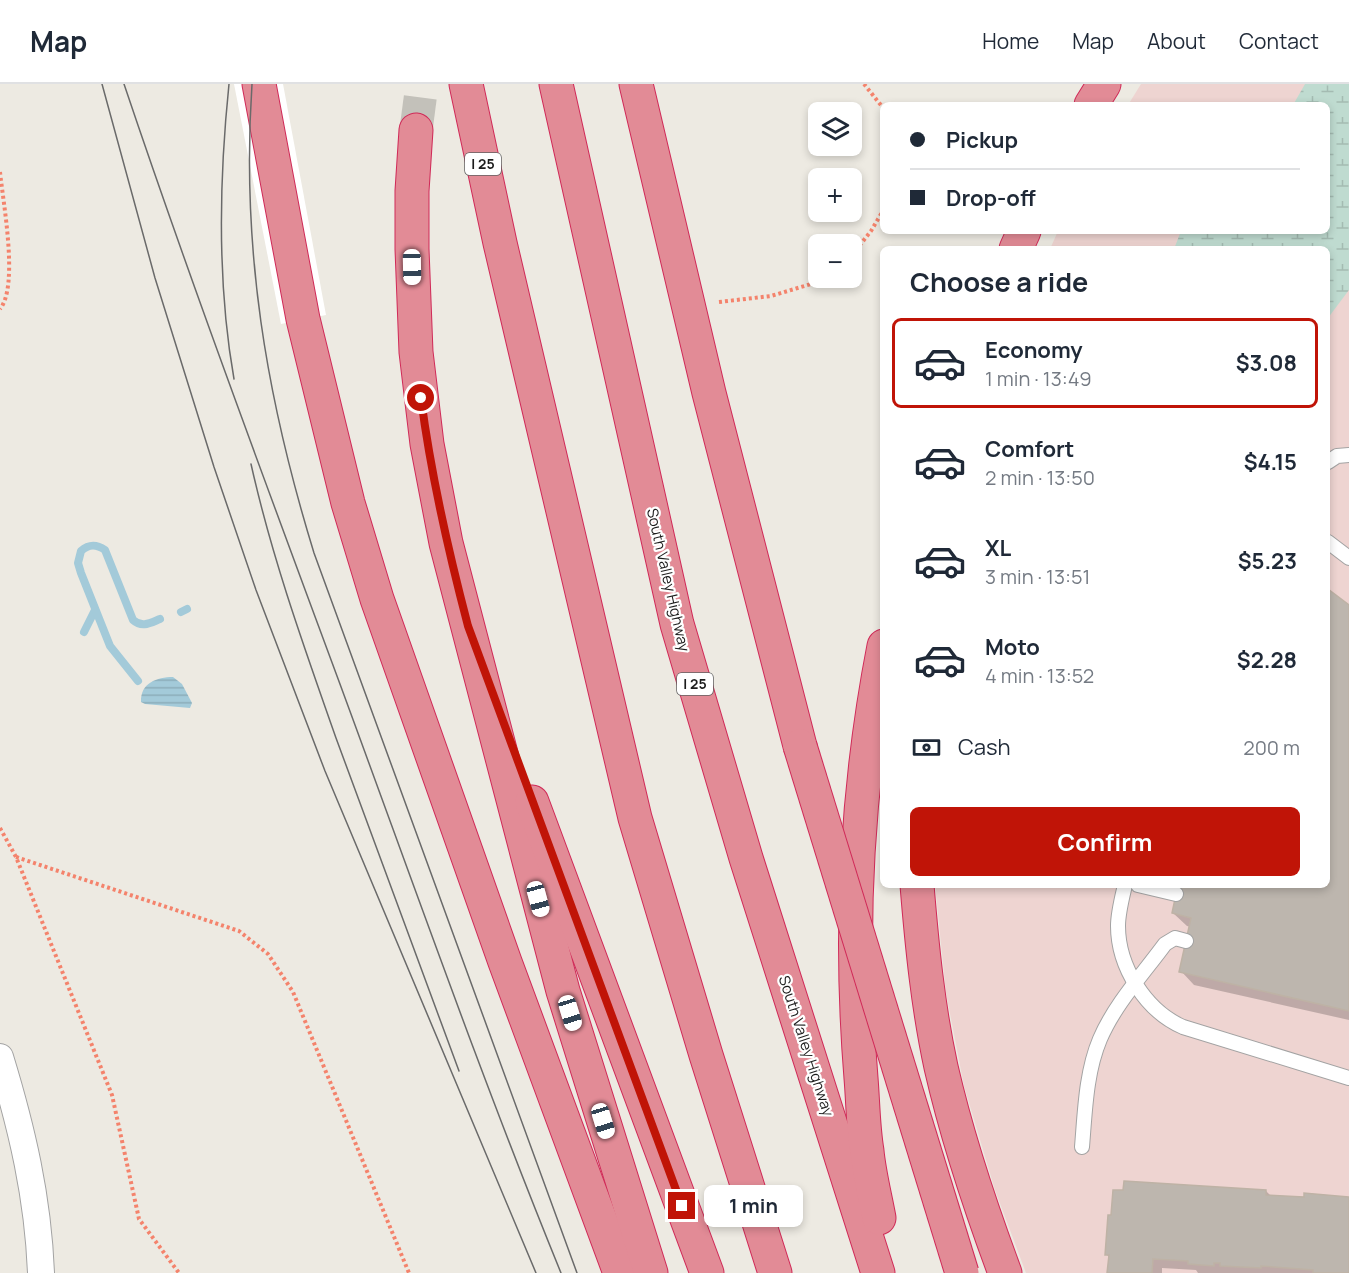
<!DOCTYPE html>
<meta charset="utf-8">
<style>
body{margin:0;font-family:Manrope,sans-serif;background:#f2f2f3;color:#1f2937;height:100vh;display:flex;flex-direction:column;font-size:22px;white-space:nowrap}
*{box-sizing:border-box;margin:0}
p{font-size:20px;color:#747a83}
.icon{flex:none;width:33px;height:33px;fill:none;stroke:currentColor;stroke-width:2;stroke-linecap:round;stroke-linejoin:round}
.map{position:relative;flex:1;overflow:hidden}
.drawer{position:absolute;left:880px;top:162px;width:450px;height:642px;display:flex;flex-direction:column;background:#fff;border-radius:9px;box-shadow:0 3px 9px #0003}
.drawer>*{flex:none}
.top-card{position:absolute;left:880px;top:18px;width:450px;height:132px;border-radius:9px;box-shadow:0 3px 9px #0003;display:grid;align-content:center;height:132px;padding:0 30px;background:#fff}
.fabs{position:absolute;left:808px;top:18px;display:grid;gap:12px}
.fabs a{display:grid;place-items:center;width:54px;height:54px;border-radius:9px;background:#fff;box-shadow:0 3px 9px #0003;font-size:30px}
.end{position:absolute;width:27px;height:27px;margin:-14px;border:8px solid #c01407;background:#fff;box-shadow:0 0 0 3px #fff}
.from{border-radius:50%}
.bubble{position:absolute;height:42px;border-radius:9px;background:#fff;box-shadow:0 3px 9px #0003;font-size:20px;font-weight:700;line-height:42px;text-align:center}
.car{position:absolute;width:18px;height:36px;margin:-18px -9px;border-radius:8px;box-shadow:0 0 4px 2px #0007;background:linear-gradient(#fff 24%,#345 0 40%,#fff 0 76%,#345 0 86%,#fff 0)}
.top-card b{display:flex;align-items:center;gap:21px;height:57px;font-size:22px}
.top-card b+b{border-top:2px solid #e0e1e3}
.top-card i{width:15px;height:15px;background:#1f2937}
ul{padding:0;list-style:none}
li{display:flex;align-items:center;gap:18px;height:90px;margin:0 12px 9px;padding:0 18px;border:3px solid transparent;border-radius:9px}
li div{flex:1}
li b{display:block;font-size:22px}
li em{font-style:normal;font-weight:700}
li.current{border-color:#c01407}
li>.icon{width:54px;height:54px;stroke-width:1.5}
h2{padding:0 30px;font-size:27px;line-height:72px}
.pay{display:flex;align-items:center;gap:15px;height:66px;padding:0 30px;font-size:22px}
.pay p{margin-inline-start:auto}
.cta{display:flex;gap:12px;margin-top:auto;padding:12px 30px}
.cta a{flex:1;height:69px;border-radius:9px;background:#c01407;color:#fff;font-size:24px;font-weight:700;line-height:69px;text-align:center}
header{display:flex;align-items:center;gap:36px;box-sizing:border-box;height:84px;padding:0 30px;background:#fff;border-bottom:2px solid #e0e1e3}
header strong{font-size:28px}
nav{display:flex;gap:33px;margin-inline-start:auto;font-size:21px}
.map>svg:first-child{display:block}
.commercial{fill:#eed4d1}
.wetland{fill:url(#wetland-marsh)}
.water{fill:url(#water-rules)}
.pier{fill:#fff}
.shadow{fill:#0003}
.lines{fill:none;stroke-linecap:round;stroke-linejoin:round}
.stream{stroke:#a3cad9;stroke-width:8}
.building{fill:#bdb6ae;stroke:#beb2a5;stroke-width:1.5}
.highway-tunnel{stroke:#c3c1ba;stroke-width:33;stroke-dasharray:33 16;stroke-linecap:butt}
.lane-casing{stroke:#a3a3a3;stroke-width:16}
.street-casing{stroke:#a3a3a3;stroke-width:28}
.highway-casing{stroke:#d02a58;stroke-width:35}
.path{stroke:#f4836c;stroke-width:4;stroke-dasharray:3 3;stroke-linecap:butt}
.lane{stroke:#fff;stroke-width:14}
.street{stroke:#fff;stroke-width:26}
.highway{stroke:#e28b96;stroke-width:33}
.tram{stroke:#6a6a6a;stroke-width:1.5}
.highway-bridge-casing{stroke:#d02a58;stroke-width:35;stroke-linecap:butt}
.highway-bridge{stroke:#e28b96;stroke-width:33}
.route{stroke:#c01407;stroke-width:8}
.labels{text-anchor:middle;stroke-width:4.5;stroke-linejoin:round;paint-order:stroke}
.shield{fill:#fff;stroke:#606060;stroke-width:1.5}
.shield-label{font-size:14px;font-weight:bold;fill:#1c1c1c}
.street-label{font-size:15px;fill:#1c1c1c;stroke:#fff}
</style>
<header>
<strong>Map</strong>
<nav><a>Home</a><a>Map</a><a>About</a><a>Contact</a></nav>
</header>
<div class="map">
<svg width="1349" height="1189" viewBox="0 0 1349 1189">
<defs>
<pattern id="wetland-marsh" width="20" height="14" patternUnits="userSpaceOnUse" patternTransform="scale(1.5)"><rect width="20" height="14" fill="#bfdbd0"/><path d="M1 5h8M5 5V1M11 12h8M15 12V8" fill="none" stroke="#a4bbb2"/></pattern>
<pattern id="water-rules" width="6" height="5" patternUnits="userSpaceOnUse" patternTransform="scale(1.5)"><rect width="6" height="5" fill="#a3cad9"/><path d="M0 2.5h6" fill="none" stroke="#8cadba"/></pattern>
</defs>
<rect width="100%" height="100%" fill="#edeae2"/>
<path class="commercial" d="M1141,0H1349V1189H1026L995,1106L964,1002L946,909L935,801H1328V165H1050L1058,147H1328V21H1128Z"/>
<path class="wetland" d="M1305,0H1349V206L1328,234V165H1174L1181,147H1328V21H1293Z"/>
<path class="water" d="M173,593L182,600L192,619L190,624L145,620L141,618C140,599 157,593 173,593Z"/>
<path class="pier" d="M234,0H283L326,231L281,240Z"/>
<g class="shadow">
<path d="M1328,507L1349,523V936L1194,901L1181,887L1191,843L1187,842L1173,829L1180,801H1328Z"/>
<path d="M1266,1107L1271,1112L1305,1115L1349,1113V1189H1198L1196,1186L1162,1184V1189H1109L1110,1174L1107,1171Z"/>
</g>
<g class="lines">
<g class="stream">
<path d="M181,528L187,525"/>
<path d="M84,548L95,526"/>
<path d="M138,597L110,562L81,489L78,479L81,467C89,460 96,460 105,466L133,536C142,544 150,539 160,535"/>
</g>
</g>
<g class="building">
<path d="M1328,505L1349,521V927L1179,888L1191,834L1172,829L1178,801H1328Z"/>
<path d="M1124,1097L1266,1106V1111L1304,1113V1109L1349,1113V1189H1313V1186L1261,1182V1184L1220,1182V1179H1214V1182L1188,1180V1177L1153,1175L1152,1189H1107L1109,1171H1105L1108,1131H1111L1113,1106H1123Z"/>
</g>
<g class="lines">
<path class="highway-tunnel" d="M416,46L422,0"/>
<defs>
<g id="lane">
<path d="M1328,378L1337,372L1349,371"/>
<path d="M1328,458L1349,474"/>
<path d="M1125,801C1122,814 1118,829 1118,842C1118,883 1146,927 1183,943L1349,994"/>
<path d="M1138,801L1176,810"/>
<path d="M1082,1063C1085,1027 1086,988 1100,955C1115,920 1143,890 1165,860L1175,854L1186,857"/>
</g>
<path id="street" d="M0,973C22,1045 38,1113 41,1189"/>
<g id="highway">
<path d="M259,0L303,235L348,419L377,515L505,878L620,1189"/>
<path d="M466,0L500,159L635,734L706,971L775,1189"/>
<path d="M556,0L677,540L746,774L878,1189"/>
<path d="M636,0L709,309L800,662"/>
<path d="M1091,21L1104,0"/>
<path d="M416,46L412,107V165L416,268L427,360L446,459L563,907L651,1189"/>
<path d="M1016,165L1024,147"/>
<path d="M532,718L707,1189"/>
<path d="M917,801C922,862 928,923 941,983C957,1053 980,1122 1005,1189"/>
<path d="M879,1134C875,1112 869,1089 867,1067C863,1043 863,1018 861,994C849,847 856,706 884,562"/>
</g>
</defs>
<use href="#lane" class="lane-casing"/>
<use href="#street" class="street-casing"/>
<use href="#highway" class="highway-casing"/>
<g class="path">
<path d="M864,0L884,25"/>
<path d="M0,88C3,118 19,202 0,225"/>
<path d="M852,171L871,147L884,125"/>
<path d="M719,218L771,212L821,197L826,194"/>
<path d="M0,744L16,773L112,1011L139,1135L179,1189"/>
<path d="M16,773L239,847L268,870L293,908L409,1189"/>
</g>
<use href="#lane" class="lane"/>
<use href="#street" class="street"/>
<use href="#highway" class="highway"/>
<g class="tram">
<path d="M102,0L155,194L214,383L256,506L325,687L536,1189"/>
<path d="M124,0C193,205 269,408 344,611C415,804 483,998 561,1189"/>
<path d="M229,0C219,97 217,199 234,295"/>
<path d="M252,0C241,164 266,313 314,469L577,1189"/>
<path d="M251,380C272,474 304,563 336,654C376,765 417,876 459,987"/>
</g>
<defs>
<path id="highway-bridge" d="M800,662L962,1189"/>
</defs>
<use href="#highway-bridge" class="highway-bridge-casing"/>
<use href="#highway-bridge" class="highway-bridge"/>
</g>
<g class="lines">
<path class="route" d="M421,314C431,392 448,466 468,542L682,1122"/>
</g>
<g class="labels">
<g class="shield">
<rect x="465" y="69" width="36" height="22" rx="4.5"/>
<rect x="677" y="589" width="36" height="22" rx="4.5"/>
</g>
<g class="shield-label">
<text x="483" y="85">I 25</text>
<text x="695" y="605">I 25</text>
</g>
<g class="street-label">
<text transform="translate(668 496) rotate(77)" y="5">South Valley Highway</text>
<text transform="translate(806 962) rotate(72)" y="5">South Valley Highway</text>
</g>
</g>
</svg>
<div class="fabs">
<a><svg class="icon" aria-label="layers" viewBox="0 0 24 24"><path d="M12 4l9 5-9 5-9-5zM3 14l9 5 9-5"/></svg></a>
<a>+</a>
<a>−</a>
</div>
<i class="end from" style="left:421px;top:314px"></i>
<i class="end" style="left:682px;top:1122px"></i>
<div class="bubble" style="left:704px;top:1101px;width:99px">1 min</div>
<i class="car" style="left:412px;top:183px;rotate:179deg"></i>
<i class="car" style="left:538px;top:815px;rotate:165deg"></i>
<i class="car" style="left:570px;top:929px;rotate:163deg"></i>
<i class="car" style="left:603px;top:1037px;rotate:163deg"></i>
<div class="top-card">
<b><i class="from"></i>Pickup</b>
<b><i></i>Drop-off</b>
</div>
<section class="drawer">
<h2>Choose a ride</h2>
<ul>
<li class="current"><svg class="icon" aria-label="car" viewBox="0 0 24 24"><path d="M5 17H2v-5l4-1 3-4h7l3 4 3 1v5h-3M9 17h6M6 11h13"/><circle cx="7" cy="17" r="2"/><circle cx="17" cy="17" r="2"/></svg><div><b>Economy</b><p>1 min · 13:49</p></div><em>$3.08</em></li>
<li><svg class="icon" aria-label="car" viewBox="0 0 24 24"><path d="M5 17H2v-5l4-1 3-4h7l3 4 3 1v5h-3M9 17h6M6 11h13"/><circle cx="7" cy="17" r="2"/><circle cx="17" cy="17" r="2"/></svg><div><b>Comfort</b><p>2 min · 13:50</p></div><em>$4.15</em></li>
<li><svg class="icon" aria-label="car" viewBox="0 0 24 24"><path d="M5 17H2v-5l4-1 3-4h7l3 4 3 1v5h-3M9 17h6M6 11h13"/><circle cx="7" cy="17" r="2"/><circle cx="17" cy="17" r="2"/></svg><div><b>XL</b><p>3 min · 13:51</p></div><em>$5.23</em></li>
<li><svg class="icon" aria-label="car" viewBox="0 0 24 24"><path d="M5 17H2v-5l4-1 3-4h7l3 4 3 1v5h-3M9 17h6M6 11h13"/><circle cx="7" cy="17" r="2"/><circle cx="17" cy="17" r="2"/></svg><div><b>Moto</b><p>4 min · 13:52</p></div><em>$2.28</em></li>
</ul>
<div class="pay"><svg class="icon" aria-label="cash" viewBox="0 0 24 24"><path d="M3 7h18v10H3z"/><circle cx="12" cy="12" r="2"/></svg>Cash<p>200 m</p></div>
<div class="cta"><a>Confirm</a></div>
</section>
</div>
